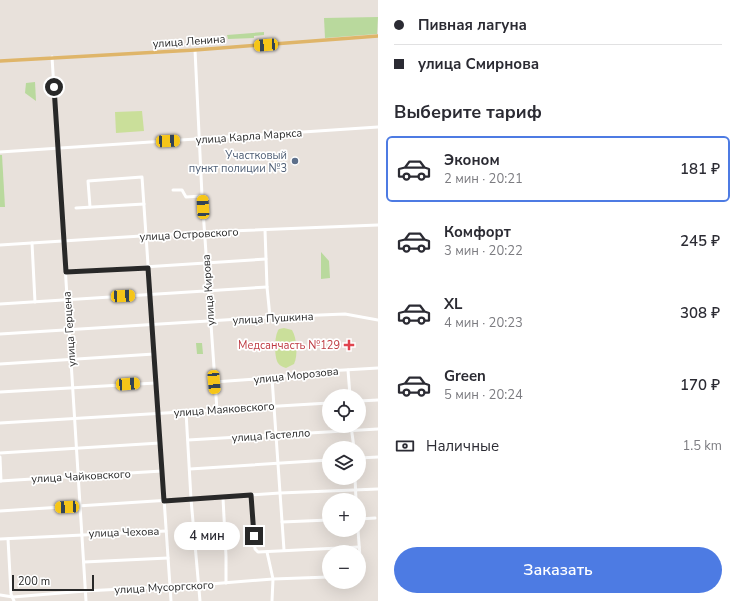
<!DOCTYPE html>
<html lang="ru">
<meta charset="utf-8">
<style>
body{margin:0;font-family:"Nunito Sans",sans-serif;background:#f7f7f7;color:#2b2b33;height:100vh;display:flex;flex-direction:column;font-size:15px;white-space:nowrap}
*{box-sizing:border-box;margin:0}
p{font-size:13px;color:#7c7c81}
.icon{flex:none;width:22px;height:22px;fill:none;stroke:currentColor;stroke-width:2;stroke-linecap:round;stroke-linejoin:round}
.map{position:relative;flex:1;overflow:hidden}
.panel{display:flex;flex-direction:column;background:#fff;width:360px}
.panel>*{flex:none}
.banner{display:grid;align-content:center;height:88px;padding:0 16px;background:#fff}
.controls{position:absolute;left:322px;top:389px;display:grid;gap:8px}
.controls a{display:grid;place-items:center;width:44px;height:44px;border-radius:50%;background:#fff;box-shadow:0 4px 16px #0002;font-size:20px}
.scale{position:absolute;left:12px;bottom:10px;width:82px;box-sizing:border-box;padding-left:4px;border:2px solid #282828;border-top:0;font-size:11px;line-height:14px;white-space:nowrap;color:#282828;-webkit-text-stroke:3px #fff;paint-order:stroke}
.end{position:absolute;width:18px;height:18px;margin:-9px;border:5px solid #282828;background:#fff;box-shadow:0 0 0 2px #fff}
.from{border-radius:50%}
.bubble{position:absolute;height:28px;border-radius:14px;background:#fff;box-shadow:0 4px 16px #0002;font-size:13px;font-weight:600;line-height:28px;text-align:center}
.car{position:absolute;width:12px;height:24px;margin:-12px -6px;border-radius:5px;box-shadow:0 0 3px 1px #0007;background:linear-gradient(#f5c518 24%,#345 0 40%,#f5c518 0 76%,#345 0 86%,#f5c518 0)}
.banner b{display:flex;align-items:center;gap:14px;height:38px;font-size:15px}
.banner b+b{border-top:1px solid #e1e1e2}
.banner i{width:10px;height:10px;background:#2b2b33}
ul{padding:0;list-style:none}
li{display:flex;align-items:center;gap:12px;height:66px;margin:0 8px 6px;padding:0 8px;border:2px solid transparent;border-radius:6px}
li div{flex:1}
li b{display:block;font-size:15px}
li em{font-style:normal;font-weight:600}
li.selected{border-color:#4d7be3}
li>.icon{width:36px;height:36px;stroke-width:1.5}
h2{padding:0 16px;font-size:18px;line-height:48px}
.pay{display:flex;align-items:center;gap:10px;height:44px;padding:0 16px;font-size:15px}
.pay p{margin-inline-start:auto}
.button{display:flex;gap:8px;margin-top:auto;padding:8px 16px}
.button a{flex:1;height:46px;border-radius:24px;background:#4d7be3;color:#fff;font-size:16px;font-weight:600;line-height:46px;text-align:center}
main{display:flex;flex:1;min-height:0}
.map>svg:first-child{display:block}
.green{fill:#b9d99d}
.pitch{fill:#cadf9a}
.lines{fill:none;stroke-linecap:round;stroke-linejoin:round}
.minor{stroke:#fff;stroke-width:3}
.major{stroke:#dfb569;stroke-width:3.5}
.route{stroke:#282828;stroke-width:5}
.service-dot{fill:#5c6f8a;stroke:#fff;stroke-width:1.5}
.health-dot{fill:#e0444e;stroke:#fff;stroke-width:1.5}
.labels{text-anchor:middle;stroke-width:3.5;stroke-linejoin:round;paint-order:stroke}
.street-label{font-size:11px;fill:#282828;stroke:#fff}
.service-label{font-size:11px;fill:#4e5e75;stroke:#fff;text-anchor:end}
.health-label{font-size:11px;fill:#be3a42;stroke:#fff;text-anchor:end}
</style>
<main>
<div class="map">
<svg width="378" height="601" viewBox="0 0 378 601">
<rect width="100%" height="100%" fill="#e8e1db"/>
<g class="green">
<path d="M378,17L377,34L325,38L324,18Z"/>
<path d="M264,32V35L254,36V38L228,39L227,35Z"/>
<path d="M35,82L36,101L25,93L26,83Z"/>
<path d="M0,155H2L5,207H0Z"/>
<path d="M321,252L329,261L330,278L321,279Z"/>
<path d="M196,343H202L203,354H197Z"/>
</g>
<g class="pitch">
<path d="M142,111L144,131L116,133L115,112Z"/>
<path d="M284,328L292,330C297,338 298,356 294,364L286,368C283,367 280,366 278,363C274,357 274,335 279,329Z"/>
</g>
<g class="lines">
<g class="minor">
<path d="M195,50L202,196L217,410"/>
<path d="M52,57L86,601"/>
<path d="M0,152L378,127"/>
<path d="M173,190H182L186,197L202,196"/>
<path d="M90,207L88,181L142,177L171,601"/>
<path d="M76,208L144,204"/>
<path d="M265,230L267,287L270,317"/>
<path d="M32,243L35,302"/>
<path d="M0,245L204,232L378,225"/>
<path d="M66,272L266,259"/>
<path d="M0,304L267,287"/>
<path d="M0,334L270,317L345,314L378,320"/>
<path d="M0,364L154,354"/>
<path d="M348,370L350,396"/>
<path d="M272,378L284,550"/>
<path d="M214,382L272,378L310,372L378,368"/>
<path d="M0,392L156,383"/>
<path d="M359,401L378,400"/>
<path d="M186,412L191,499L200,601"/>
<path d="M0,423L329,403"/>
<path d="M351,426L354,448"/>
<path d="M188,440L378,429"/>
<path d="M0,453L160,443"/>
<path d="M0,457L1,481"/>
<path d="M359,458L378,457"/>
<path d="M190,469L329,460"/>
<path d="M355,478L356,500"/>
<path d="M0,481L162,471"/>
<path d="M251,495L255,549L258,552L359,547"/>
<path d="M223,498L226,556V583"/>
<path d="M0,511L280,493L378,489"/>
<path d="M359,519L375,518"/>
<path d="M282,522L329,520"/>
<path d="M358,530L361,571L359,574"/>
<path d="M0,539L166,531"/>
<path d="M8,539L11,594L14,601"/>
<path d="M267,552L273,579L272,601"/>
<path d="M84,562L168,558"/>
<path d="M0,595L13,597L85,591L198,585L273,579L329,577"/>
</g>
<path class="major" d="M0,61L195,50L378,36"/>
</g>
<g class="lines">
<path class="route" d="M54,87L66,272L148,268L164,501L251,495L254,536"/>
</g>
<circle class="service-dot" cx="295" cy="161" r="4"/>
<path class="health-dot" d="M347 339h4v4h4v4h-4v4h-4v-4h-4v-4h4z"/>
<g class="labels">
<g class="street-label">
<text transform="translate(189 41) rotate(-4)" y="4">улица Ленина</text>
<text transform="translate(249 136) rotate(-4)" y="4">улица Карла Маркса</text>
<text transform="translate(189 234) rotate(-3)" y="4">улица Островского</text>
<text transform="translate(208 290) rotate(-94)" y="4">улица Кирова</text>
<text transform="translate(273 318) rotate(-3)" y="4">улица Пушкина</text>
<text transform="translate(69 329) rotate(-94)" y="4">улица Герцена</text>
<text transform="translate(296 375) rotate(-6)" y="4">улица Морозова</text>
<text transform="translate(224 409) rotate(-4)" y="4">улица Маяковского</text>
<text transform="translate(271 435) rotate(-4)" y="4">улица Гастелло</text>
<text transform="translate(81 476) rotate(-3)" y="4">улица Чайковского</text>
<text transform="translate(124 532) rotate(-2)" y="4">улица Чехова</text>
<text transform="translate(164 587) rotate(-3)" y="4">улица Мусоргского</text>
</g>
<g class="service-label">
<text x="287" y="159">Участковый<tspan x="287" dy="13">пункт полиции №3</tspan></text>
</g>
<g class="health-label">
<text x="340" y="349">Медсанчасть №129</text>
</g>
</g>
</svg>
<div class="controls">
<a><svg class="icon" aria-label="locate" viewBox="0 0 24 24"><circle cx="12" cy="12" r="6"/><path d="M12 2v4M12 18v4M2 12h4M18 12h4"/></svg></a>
<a><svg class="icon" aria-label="layers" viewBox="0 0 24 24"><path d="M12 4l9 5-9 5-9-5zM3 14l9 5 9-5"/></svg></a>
<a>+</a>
<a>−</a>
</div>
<div class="scale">200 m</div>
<i class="end from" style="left:54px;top:87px"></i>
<i class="end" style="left:254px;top:536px"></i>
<div class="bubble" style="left:174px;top:522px;width:66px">4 мин</div>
<i class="car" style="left:266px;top:45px;rotate:266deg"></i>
<i class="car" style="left:168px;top:141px;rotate:87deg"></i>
<i class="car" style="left:203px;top:207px;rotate:357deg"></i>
<i class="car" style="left:123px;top:296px;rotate:87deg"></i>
<i class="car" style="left:214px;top:382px;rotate:175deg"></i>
<i class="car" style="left:128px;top:384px;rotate:86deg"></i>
<i class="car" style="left:67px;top:507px;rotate:267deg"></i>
</div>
<section class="panel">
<div class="banner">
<b><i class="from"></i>Пивная лагуна</b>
<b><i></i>улица Смирнова</b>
</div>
<h2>Выберите тариф</h2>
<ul>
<li class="selected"><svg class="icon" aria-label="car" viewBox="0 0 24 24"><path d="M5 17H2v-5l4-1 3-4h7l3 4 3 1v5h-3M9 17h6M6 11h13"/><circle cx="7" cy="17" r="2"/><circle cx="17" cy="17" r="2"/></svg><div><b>Эконом</b><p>2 мин · 20:21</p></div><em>181 ₽</em></li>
<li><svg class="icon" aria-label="car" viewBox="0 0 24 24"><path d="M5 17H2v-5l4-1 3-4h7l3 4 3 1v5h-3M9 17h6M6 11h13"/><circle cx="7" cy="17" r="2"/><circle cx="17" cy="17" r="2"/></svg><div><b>Комфорт</b><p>3 мин · 20:22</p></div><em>245 ₽</em></li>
<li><svg class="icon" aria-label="car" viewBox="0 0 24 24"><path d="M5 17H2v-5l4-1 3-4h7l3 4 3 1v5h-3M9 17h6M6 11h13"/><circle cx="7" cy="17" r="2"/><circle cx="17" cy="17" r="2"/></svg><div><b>XL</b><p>4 мин · 20:23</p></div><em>308 ₽</em></li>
<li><svg class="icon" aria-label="car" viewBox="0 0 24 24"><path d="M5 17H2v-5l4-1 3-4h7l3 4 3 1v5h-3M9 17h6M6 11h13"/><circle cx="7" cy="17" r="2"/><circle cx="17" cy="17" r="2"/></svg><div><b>Green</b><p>5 мин · 20:24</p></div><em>170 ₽</em></li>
</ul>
<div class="pay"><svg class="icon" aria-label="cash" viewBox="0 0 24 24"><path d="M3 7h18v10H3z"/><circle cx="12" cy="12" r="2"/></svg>Наличные<p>1.5 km</p></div>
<div class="button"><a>Заказать</a></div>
</section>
</main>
